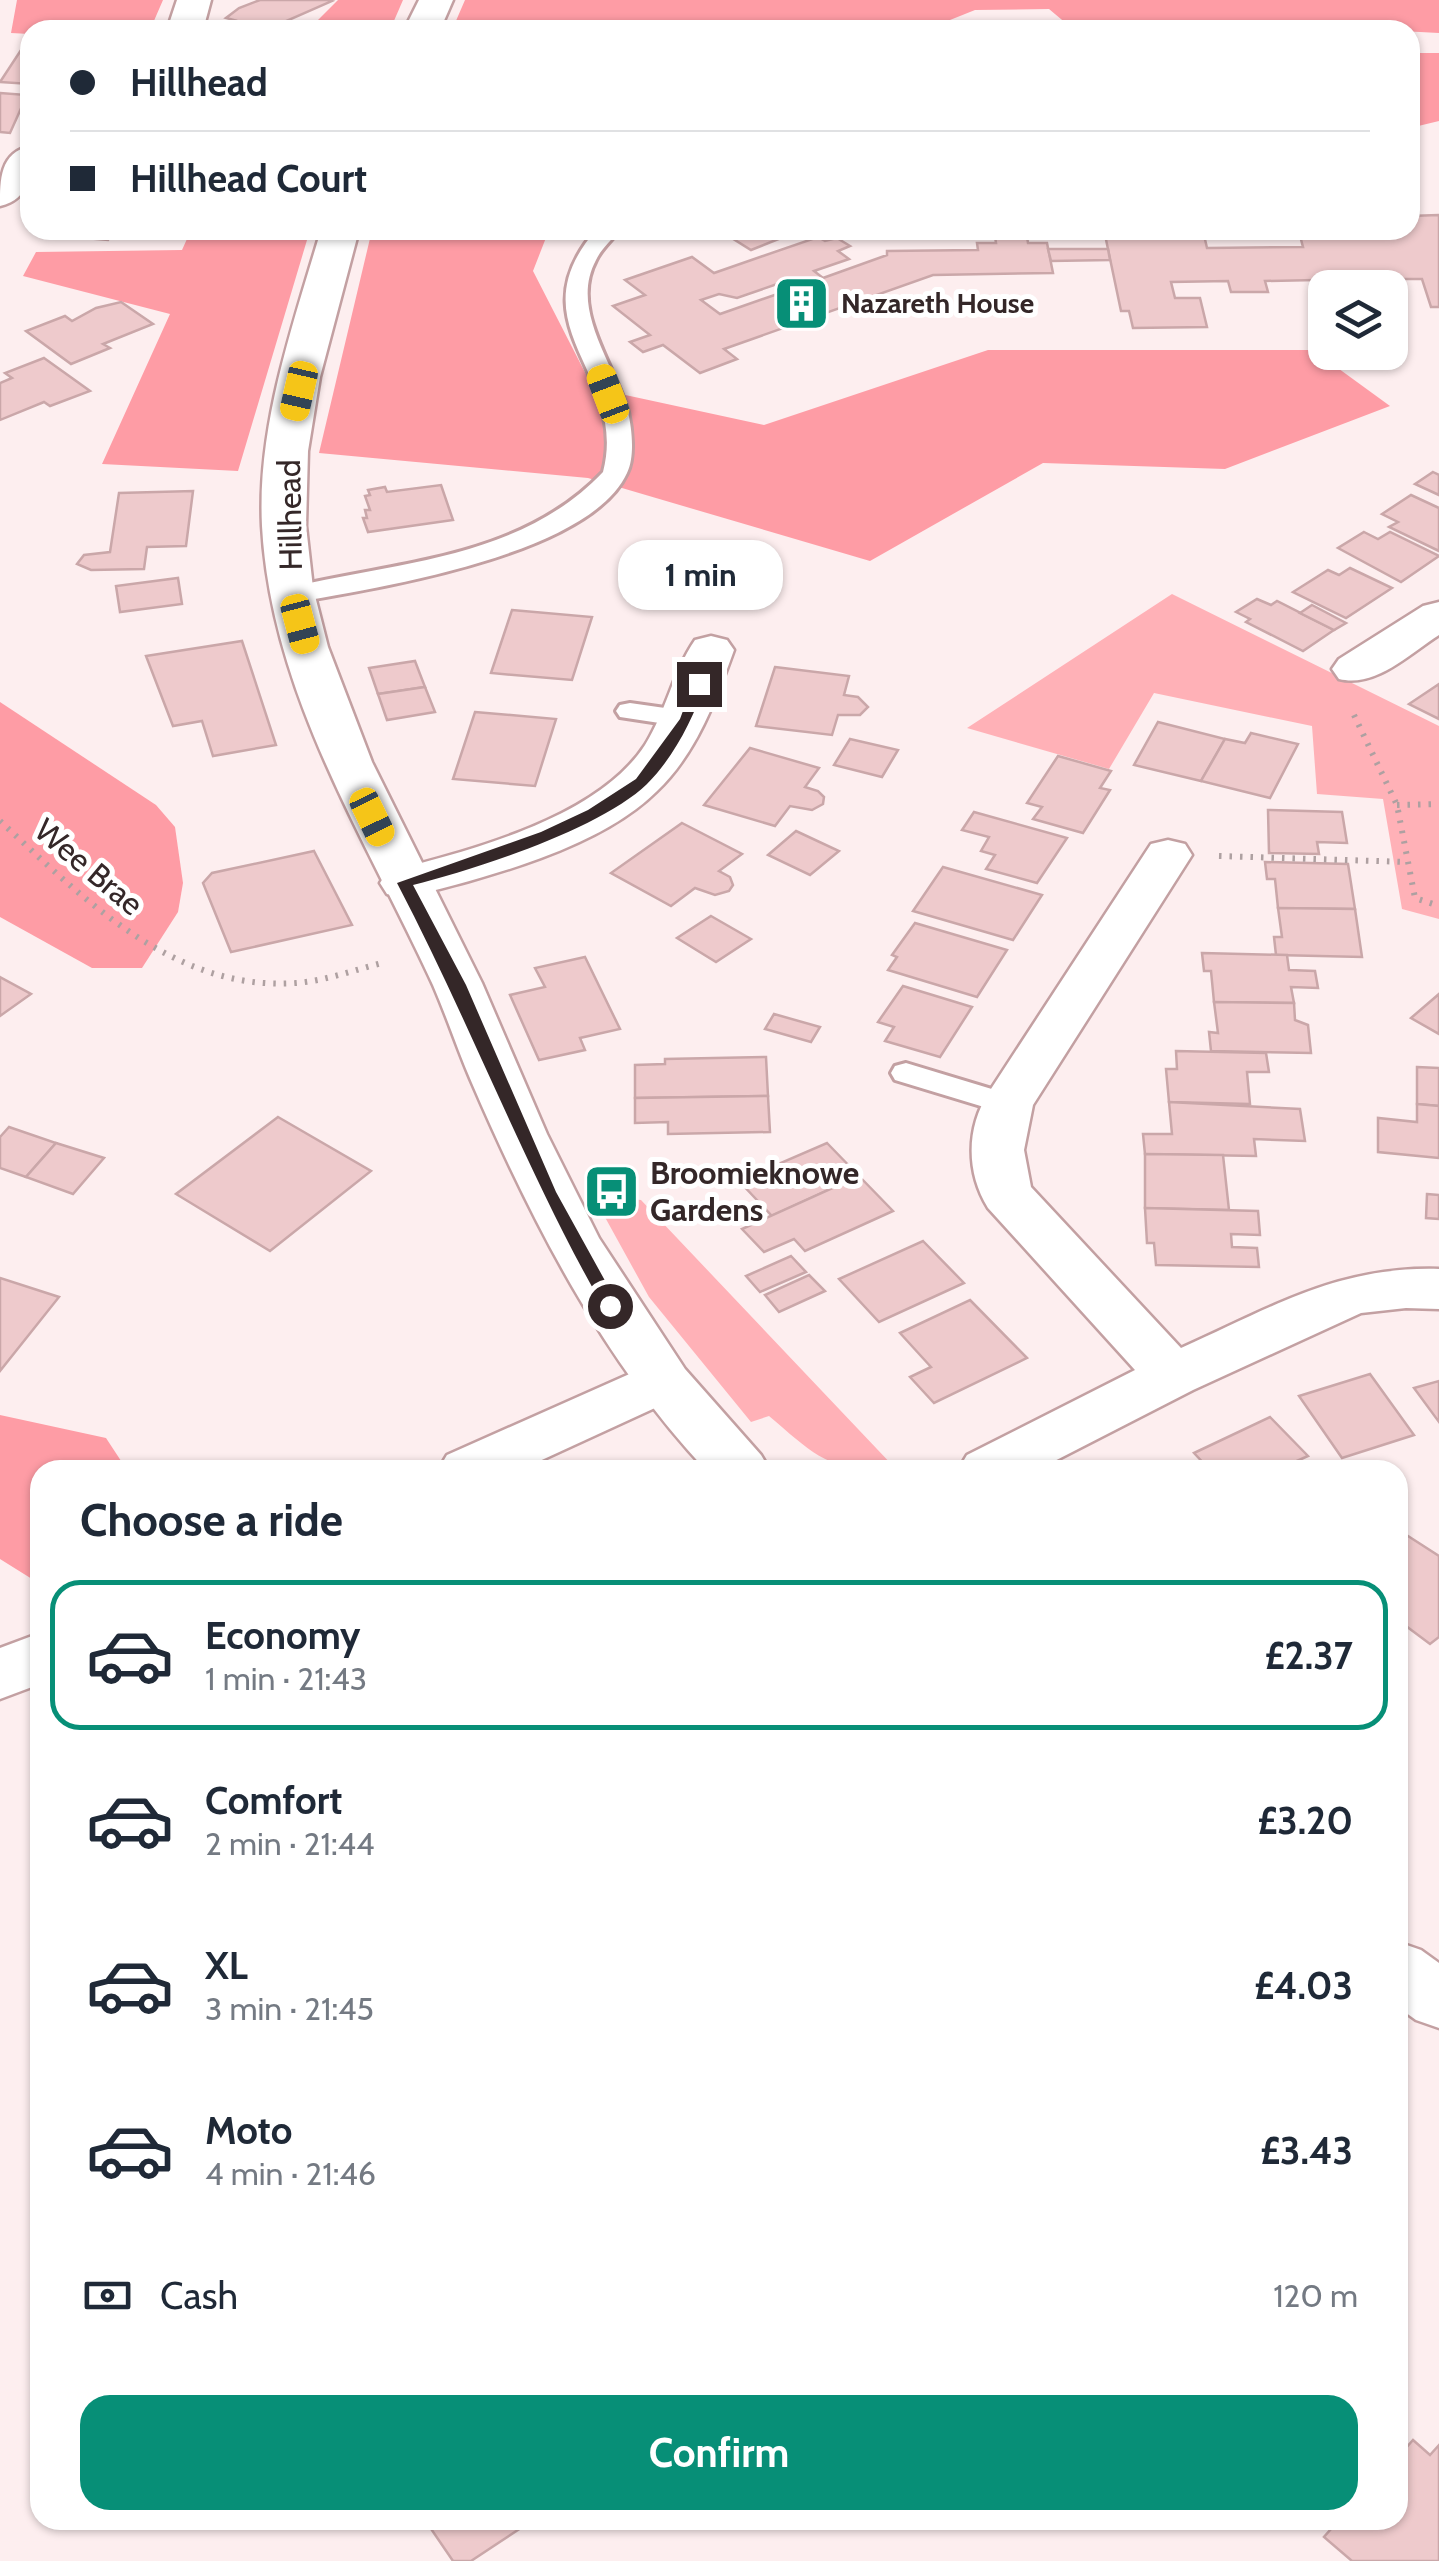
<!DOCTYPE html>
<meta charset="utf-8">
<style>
body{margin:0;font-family:Cabin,sans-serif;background:#f6f6f7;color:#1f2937;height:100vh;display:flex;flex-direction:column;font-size:38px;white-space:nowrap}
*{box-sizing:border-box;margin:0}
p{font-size:32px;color:#747a83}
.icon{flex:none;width:55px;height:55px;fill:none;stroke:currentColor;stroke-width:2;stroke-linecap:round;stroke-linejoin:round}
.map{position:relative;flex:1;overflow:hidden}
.side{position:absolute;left:30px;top:1460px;width:1378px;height:1070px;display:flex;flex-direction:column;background:#fff;border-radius:30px;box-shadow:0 2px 8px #0004}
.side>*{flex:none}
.hud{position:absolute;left:20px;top:20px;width:1400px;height:220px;border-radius:30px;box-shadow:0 2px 8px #0004;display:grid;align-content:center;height:220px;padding:0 50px;background:#fff}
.tools{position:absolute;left:1308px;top:270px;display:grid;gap:20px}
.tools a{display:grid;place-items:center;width:100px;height:100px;border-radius:20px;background:#fff;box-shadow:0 2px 8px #0004;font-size:50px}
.end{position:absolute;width:45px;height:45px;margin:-22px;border:12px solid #342728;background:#fff;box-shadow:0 0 0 5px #fff}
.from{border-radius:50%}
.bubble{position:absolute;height:70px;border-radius:30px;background:#fff;box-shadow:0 2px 8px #0004;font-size:32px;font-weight:800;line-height:70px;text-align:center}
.car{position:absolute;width:30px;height:60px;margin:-30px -15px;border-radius:12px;box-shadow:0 0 8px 2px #0007;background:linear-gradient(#f5c518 24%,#345 0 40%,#f5c518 0 76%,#345 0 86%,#f5c518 0)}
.hud b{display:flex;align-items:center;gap:35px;height:95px;font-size:38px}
.hud b+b{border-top:2px solid #e0e1e3}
.hud i{width:25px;height:25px;background:#1f2937}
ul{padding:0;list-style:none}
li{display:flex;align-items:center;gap:30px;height:150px;margin:0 20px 15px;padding:0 30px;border:5px solid transparent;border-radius:30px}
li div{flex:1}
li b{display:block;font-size:38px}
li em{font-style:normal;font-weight:800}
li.on{border-color:#078f77}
li>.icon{width:90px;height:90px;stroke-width:1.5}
h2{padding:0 50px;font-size:45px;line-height:120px}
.pay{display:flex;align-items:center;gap:25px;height:110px;padding:0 50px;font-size:38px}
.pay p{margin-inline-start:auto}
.cta{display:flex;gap:20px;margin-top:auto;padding:20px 50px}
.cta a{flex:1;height:115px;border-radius:30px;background:#078f77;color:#fff;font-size:40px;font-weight:800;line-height:115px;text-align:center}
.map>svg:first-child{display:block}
.green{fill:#ffb1b7}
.forest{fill:#fe9ca5}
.building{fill:#eecacc;stroke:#caa7a9;stroke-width:2.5;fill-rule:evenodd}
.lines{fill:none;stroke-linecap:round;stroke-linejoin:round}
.lane-casing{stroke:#c3a0a2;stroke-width:6}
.street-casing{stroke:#c3a0a2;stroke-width:5}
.secondary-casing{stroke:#c3a0a2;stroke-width:5}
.path{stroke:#aea0a1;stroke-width:6;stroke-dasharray:2.5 8;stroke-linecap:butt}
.lane{fill:#fff;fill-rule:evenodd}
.street{fill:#fff;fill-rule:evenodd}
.secondary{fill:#fff;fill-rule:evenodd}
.route{fill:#342728}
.labels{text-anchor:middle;stroke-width:10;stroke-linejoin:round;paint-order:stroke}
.far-poi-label{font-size:28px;font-weight:bold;fill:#342728;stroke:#fff;text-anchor:start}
.street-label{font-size:32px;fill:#342728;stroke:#fff}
.poi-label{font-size:32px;font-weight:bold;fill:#342728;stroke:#fff;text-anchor:start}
</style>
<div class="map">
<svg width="1439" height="2561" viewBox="0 0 1439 2561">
<rect width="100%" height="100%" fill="#fdeeef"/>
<g class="green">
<path d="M1172,594L1439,726V919L1402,909L1383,799L1317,794L1312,726L1154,693L1109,769L967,728Z"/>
<path d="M616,1197L641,1200L895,1468C831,1474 816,1456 769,1416L751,1422L649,1297L601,1210Z"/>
</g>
<g class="forest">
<path d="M17,0H163L150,30H30V34L11,33Z"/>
<path d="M338,0H403L390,30H308Z"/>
<path d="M465,0H1439V33L1305,26L1294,30H1074L1049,9L975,10L925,30H452Z"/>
<path d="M1410,53H1439V121L1410,128Z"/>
<path d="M191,230H310L238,471L102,464L170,314L23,276L36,252L182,250Z"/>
<path d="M372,230H549L533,271L593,388L764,425L988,350H1313L1390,406L1225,469L1043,463L870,561L588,478L319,453Z"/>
<path d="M0,702L156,805L175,827L183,883L178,912L142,968H92L0,917Z"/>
<path d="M0,1415L106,1438L127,1470H40V1584L0,1559Z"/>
</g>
<g class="building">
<path d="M260,0H329L332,1L266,30H235L223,25L234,20L226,18L239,8Z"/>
<path d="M23,47H30V84L0,82Z"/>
<path d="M0,93L27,95L10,133L0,132Z"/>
<path d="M1439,215V307H1431L1422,279H1394L1398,290L1366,288L1363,279L1265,281L1268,292H1231L1228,281L1171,282L1175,298H1200L1207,327L1133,328L1129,311H1121L1104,230H1159L1160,235H1170L1169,230H1196L1197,235H1204L1207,248L1303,247L1299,232L1410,230V216Z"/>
<path d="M49,230H114L108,240L46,235Z"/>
<path d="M719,230H801L751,250Z"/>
<path d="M994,230H1026L1028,243H1047L1053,273L933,275L724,349L737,359L700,373L663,345L643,352L630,342L650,335L613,306L645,295L625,280L692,257L714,273L818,237L825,241L837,238L850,246L838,251L849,259L814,271L823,278L887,255V251L978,250L977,243H996ZM780,283L789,290L720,314L701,300L719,294L737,298Z"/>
<path d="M1048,249H1108L1110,260L1051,261Z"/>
<path d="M121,302L153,324L103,344L110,348L71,364L26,331L65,316L72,321L96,308Z"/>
<path d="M44,358L90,391L50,406L44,402L0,420V383L12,378L5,373Z"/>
<path d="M1433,472L1439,475V495L1415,484Z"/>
<path d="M441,485L453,520L368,532L363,518H367L365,510H370L365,496L370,495L368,490L385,487L387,492Z"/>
<path d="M193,491L186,546L147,547L144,569L91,570L77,564L84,555L110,552L119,493Z"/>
<path d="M1411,495L1439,508V551L1389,527L1398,522L1382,514Z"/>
<path d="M1364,532L1378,539L1390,532L1439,556L1401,582L1338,548Z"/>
<path d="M1350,568L1392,588L1346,618L1293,592L1328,570L1339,575Z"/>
<path d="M178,578L182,604L120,612L116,586Z"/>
<path d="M1257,599L1271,605L1277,601L1334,630L1303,651L1246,622L1250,619L1236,612Z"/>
<path d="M1312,605L1346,623L1334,630L1300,613Z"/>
<path d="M512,610L592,617L572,680L491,673Z"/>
<path d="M242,641L276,745L213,756L202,721L173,726L146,656Z"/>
<path d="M415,661L425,687L378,694L369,668Z"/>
<path d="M775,667L849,676L844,695L858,697L868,707L860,715H838L832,735L756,726Z"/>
<path d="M1439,684V719L1409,704Z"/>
<path d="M425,687L435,712L387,720L378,694Z"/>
<path d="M475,712L556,719L535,786L453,779Z"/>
<path d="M1158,722L1225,739L1201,781L1134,765Z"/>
<path d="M1251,733L1298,744L1270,798L1201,781L1225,739L1245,743Z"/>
<path d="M850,739L898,750L882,777L834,765Z"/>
<path d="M750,748L819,768L805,787L818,791L824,797L823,804L812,810L790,806L775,826L704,805Z"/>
<path d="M1058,756L1111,771L1100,788L1110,790L1083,833L1033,819L1042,807L1027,803Z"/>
<path d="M1268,810L1342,812L1347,843L1317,842L1319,854L1269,853Z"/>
<path d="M974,812L1067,838L1037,883L986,869L995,855L981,851L989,837L962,830Z"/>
<path d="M682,823L742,854L719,871L730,877L733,885L729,891L715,895L695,888L671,906L611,873Z"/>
<path d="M796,831L839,851L810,875L768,855Z"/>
<path d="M314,851L352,925L231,952L203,883L212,873Z"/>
<path d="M1265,862L1348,864L1355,909L1278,908L1275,879H1267Z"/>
<path d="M943,867L1042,895L1013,940L913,911Z"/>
<path d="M1278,908L1355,909L1362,957L1276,955L1274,937H1282Z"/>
<path d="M711,916L751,939L716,962L677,938Z"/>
<path d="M915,923L1007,950L977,997L888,970L897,957L892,955Z"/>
<path d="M1202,953L1287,955L1289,970L1315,971L1318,988L1291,987L1294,1003L1214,1002L1211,971H1204Z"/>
<path d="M585,957L620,1029L580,1038L585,1050L539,1060L510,995L545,987L535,968Z"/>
<path d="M0,977L31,994L0,1016Z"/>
<path d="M903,986L972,1007L940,1057L885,1041L894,1027L878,1022Z"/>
<path d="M1439,994V1034L1411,1018Z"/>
<path d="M1214,1002L1294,1003L1295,1020L1308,1025L1311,1053L1211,1051L1209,1032L1218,1033Z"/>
<path d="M774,1014L820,1027L811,1042L765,1029Z"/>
<path d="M1176,1051L1266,1053L1269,1072H1247L1250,1104L1169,1102L1166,1069H1177Z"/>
<path d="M766,1057L768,1096L635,1098V1065L665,1064V1059Z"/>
<path d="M1417,1067L1439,1068V1106L1417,1104Z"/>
<path d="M768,1096L770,1132L668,1134V1122L635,1123V1098Z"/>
<path d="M1169,1102L1300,1109L1305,1141L1254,1139L1256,1156L1145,1154L1143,1134H1172Z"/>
<path d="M1417,1104L1439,1106V1158L1378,1152V1118L1417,1122Z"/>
<path d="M278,1117L371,1171L270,1251L176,1194Z"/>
<path d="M9,1127L56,1143L26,1177L0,1168V1137Z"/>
<path d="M56,1143L104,1158L73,1194L26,1177Z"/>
<path d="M827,1143L859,1176L772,1216L739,1181Z"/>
<path d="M1145,1154L1223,1155L1229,1210L1145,1208Z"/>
<path d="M859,1176L893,1211L805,1251L794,1239L764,1252L742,1229Z"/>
<path d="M1427,1194L1439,1195V1219L1426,1218Z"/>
<path d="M1145,1208L1258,1211L1260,1235L1231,1234L1232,1247L1257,1248L1259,1267L1156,1265L1154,1243H1147Z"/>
<path d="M923,1241L964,1283L879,1322L839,1279Z"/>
<path d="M791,1256L806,1272L760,1292L746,1276Z"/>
<path d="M809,1275L825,1291L779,1312L765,1295Z"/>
<path d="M0,1278L59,1297L0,1371Z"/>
<path d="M970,1300L1027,1358L934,1403L910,1377L931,1367L900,1333Z"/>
<path d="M1370,1374L1414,1435L1342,1458L1299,1396Z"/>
<path d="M1439,1381V1422L1414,1388Z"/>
<path d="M1270,1417L1308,1456L1290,1464L1295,1470H1210L1194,1453Z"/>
<path d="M1408,1536L1439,1556V1637L1430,1644L1398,1620V1544Z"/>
<path d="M1413,2440L1430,2455L1439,2445V2561H1352L1324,2537L1339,2520H1398V2457Z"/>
<path d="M425,2520H533L471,2561H453Z"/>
</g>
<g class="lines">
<defs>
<g id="lane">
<path d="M596,230H619C612,240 601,249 596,260C569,310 615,364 628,412C632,429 635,457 627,473C589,556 375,588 292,603L283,601L279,595L283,589C393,562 520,560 603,472C629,373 513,326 596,230Z"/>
<path d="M630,703L686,711L700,719L686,727L620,717L616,711L620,705Z"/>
<path d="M906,1063L1018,1097L1022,1104L1018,1111L1007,1114L895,1080L891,1073L895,1066Z"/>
</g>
<g id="street">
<path d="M177,0H211L203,30H167Z"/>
<path d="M30,146C30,173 31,199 0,206C0,179 0,153 30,146Z"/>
<path d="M1439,602V635C1409,654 1376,688 1339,679L1332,669L1339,659L1423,606Z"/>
<path d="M711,636L727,640L734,650C716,700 696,754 657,791C598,850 483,878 404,898L387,894L380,883L387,872C468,851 597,819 645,745C666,712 673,672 695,640Z"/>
<path d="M1168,840L1185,844L1192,855L1033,1105L1024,1150L1031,1187L1181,1348C1271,1308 1337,1266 1439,1269V1309L1406,1308L1361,1313L1193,1390L1037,1470H958L967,1455L1135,1370L988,1208C966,1172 966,1128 989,1092L1151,844Z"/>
<path d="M661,1360L681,1366L689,1381L681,1396L520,1470H438L447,1455Z"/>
<path d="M40,1633V1684L0,1699V1648Z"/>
</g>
<g id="secondary">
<path d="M419,0H453L440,30H404Z"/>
<path d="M321,230H359L320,377L308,451L306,526L313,588L328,647L372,762L482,983L547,1134L599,1238L685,1369L761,1455L770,1470H706C602,1359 532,1222 472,1083C458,1051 447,1017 433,985C365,837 271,693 262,526C257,425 293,325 321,230Z"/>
<path d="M1398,1942L1421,1950L1439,1963V2028L1416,2020L1398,2007Z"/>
</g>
</defs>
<use href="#lane" class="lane-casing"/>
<use href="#street" class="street-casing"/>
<use href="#secondary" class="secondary-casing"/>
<g class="path">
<path d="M1354,715L1397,805L1415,898L1439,906"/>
<path d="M1397,805L1439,804"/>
<path d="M0,821C82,897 173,992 296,983C325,981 357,969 386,962"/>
<path d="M1219,856L1407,862"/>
</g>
<use href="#lane" class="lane"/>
<use href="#street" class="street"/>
<use href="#secondary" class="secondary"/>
</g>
<path class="route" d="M694,681L705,684C693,719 674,757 647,784C602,828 475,870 413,885L466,985L556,1192L619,1306L610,1312L605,1310C526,1172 471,1024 397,883L541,832L588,810L636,779L680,719Z"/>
<defs>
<symbol id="building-square" viewBox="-11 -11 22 22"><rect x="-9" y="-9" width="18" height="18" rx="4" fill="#078f77" stroke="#fff"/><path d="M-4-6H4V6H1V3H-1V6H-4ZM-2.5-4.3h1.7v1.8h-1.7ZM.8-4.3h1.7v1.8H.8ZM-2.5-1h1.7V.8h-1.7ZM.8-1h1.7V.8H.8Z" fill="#fff"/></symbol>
<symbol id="bus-square" viewBox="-11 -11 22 22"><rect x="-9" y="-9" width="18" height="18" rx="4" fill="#078f77" stroke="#fff"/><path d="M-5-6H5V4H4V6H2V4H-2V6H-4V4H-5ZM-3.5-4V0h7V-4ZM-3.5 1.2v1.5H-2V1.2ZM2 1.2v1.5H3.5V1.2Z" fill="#fff"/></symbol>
</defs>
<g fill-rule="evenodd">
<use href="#building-square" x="770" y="272" width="63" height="63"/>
<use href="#bus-square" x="580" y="1160" width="63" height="63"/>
</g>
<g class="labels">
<g class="far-poi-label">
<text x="841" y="313">Nazareth House</text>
</g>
<g class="street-label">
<text transform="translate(290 515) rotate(-91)" y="11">Hillhead</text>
<text transform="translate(89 867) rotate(40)" y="11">Wee Brae</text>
</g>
<g class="poi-label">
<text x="650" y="1184">Broomieknowe<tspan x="650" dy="37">Gardens</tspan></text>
</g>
</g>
</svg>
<div class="tools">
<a><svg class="icon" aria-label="layers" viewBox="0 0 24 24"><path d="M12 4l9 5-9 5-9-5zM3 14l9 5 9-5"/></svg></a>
</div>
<i class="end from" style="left:610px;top:1306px"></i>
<i class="end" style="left:699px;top:684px"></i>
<div class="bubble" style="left:618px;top:540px;width:165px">1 min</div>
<i class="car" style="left:299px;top:391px;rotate:193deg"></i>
<i class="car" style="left:608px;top:394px;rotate:339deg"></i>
<i class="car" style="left:300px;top:624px;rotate:165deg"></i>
<i class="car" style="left:372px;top:817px;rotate:154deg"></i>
<div class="hud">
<b><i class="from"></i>Hillhead</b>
<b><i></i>Hillhead Court</b>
</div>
<section class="side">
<h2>Choose a ride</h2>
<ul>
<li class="on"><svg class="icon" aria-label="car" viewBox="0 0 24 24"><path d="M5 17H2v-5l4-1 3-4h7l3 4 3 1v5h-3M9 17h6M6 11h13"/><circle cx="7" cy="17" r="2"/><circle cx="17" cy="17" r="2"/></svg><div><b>Economy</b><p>1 min · 21:43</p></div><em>£2.37</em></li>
<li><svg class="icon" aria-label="car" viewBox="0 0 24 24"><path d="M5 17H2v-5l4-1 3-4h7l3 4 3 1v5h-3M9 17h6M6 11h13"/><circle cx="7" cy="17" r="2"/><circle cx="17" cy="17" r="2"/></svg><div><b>Comfort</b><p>2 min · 21:44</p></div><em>£3.20</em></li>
<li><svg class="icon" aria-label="car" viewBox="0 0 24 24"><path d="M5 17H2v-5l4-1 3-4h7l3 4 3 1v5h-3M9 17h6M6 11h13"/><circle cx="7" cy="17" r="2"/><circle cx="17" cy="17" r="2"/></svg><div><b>XL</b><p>3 min · 21:45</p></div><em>£4.03</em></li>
<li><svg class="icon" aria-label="car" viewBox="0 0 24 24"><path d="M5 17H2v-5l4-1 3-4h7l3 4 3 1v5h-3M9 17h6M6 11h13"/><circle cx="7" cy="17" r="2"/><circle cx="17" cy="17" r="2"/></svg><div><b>Moto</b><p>4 min · 21:46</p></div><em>£3.43</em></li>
</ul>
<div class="pay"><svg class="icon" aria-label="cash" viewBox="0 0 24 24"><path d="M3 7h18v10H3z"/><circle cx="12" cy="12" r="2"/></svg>Cash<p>120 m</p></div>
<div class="cta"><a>Confirm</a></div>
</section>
</div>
